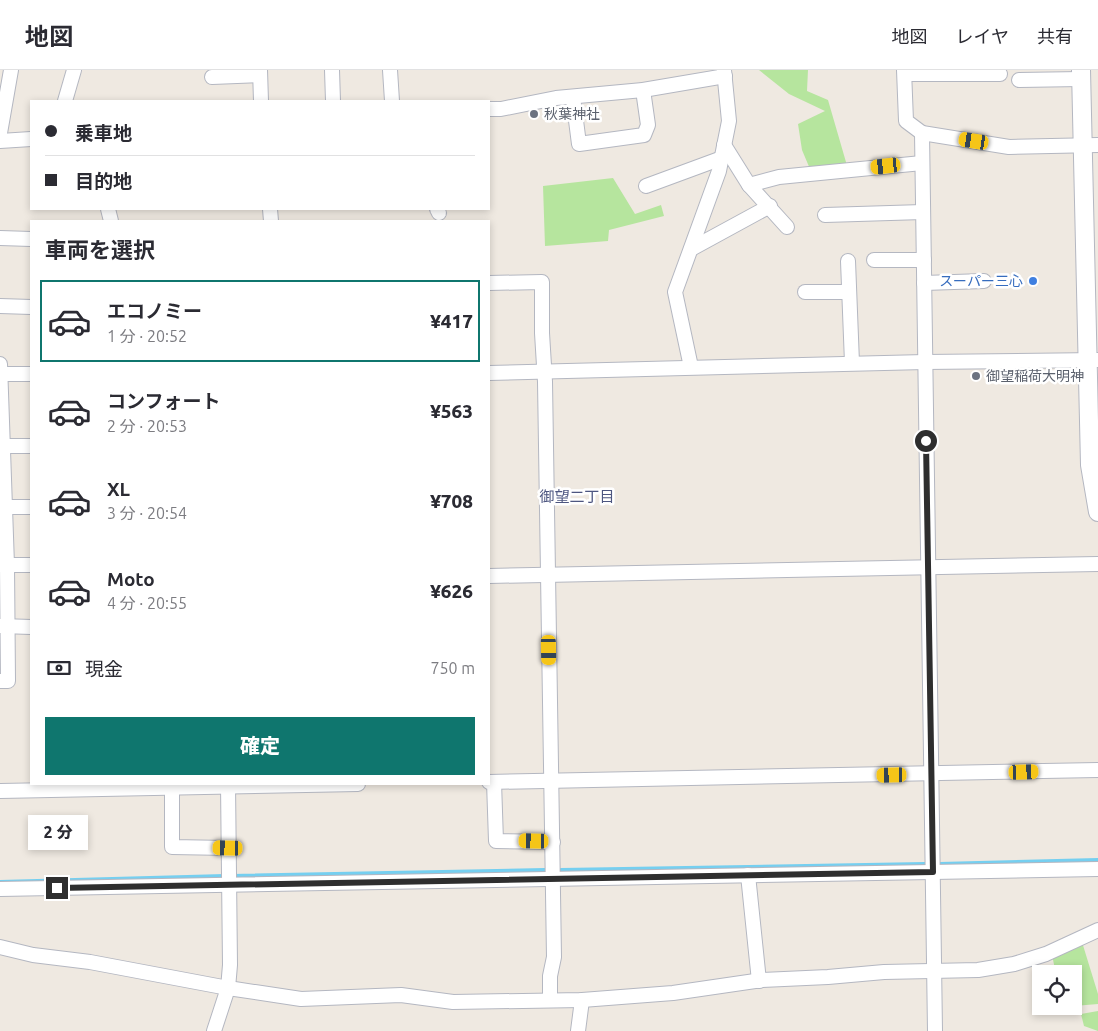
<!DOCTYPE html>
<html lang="ja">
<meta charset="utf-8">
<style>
body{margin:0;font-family:Ubuntu,"Noto Sans JP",sans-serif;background:#f7f7f7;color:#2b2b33;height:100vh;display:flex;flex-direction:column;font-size:19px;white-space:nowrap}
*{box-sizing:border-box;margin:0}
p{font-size:16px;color:#7c7c81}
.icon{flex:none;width:28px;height:28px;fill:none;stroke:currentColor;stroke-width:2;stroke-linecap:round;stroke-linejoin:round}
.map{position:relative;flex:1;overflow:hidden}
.panel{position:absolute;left:30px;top:150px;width:460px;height:565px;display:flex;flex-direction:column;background:#fff;border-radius:0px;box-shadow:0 2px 8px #0003}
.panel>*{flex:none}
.top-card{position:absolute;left:30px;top:30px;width:460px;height:110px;border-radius:0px;box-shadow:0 2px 8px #0003;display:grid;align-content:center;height:110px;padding:0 15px;background:#fff}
.fabs{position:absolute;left:1032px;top:895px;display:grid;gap:10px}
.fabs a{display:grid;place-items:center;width:50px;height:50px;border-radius:0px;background:#fff;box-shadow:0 2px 8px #0003;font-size:25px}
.end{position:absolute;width:22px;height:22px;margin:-11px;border:6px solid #2e2e2e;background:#fff;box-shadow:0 0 0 2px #fff}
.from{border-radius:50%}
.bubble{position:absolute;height:35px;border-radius:0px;background:#fff;box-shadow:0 2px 8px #0003;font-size:16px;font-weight:800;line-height:35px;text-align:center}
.car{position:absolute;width:15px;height:30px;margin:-15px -8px;border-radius:6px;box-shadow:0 0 4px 1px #0007;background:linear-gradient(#f5c518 24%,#345 0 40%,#f5c518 0 76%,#345 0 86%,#f5c518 0)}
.top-card b{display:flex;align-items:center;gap:18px;height:48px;font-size:19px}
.top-card b+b{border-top:1px solid #e1e1e2}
.top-card i{width:12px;height:12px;background:#2b2b33}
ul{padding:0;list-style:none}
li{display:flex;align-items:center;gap:15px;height:82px;margin:0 10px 8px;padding:0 5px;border:2px solid transparent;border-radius:0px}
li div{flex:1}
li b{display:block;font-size:19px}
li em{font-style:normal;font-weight:800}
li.selected{border-color:#0f766e}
li>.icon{width:45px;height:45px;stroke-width:1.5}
h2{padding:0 15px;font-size:22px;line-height:60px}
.pay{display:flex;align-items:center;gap:12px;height:55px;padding:0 15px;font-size:19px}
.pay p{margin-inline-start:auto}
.primary-button{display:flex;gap:10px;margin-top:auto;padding:10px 15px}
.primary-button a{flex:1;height:58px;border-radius:0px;background:#0f766e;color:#fff;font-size:20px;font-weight:800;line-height:58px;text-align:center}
header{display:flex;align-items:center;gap:30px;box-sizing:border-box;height:70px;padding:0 25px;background:#fff;border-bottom:1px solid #e1e1e2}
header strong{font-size:24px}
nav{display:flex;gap:28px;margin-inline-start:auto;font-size:18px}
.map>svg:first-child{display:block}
.green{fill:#b6e59e}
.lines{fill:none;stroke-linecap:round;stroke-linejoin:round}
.stream{stroke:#75cff0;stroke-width:4}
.minor-casing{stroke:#b4b7c1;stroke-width:16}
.tertiary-casing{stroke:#b4b7c1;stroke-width:20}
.minor{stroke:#fff;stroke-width:14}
.tertiary{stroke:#fff;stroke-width:18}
.route{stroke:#2e2e2e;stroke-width:6}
.worship-dot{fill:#6b7280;stroke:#fff;stroke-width:2}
.shop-dot{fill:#3f7fe0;stroke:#fff;stroke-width:2}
.labels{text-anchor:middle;stroke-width:5;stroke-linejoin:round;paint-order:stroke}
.worship-label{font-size:14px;fill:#5b616d;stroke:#fff;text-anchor:start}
.shop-label{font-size:14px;fill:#366cbe;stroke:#fff;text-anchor:end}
.neighbourhood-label{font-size:15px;fill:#4d5680;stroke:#fff}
</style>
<header>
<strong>地図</strong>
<nav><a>地図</a><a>レイヤ</a><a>共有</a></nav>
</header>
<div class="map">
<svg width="1098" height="961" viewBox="0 0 1098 961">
<rect width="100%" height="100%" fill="#efe9e1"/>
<g class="green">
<path d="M759,0H808L807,21L828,30L848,99H810L802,80L798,54L825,41L789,24Z"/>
<path d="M613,108L635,144L661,135L664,146L609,160L608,171L545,176L543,116Z"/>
<path d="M1082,872L1098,924V934L1074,936V904H1056L1052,885Z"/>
<path d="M1098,941V961L1084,956L1081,944Z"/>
</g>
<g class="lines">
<g class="stream">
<path d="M940,794L1098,790"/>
<path d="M561,800L925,794"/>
<path d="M232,806L545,800"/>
<path d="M0,812L225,806"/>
</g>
<defs>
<g id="minor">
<path d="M260,0L261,31"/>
<path d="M332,0L333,31"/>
<path d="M390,0L392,31"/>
<path d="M904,0L906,51L922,63L935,961"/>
<path d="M905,4H1000"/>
<path d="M212,7L260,5"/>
<path d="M1019,10L1081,9"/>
<path d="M573,27L579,74L644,65L648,55L643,20"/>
<path d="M65,31L74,0"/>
<path d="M489,39H501L556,28L643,20L725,6"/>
<path d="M0,63L11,0"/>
<path d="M922,63L1009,77L1098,75"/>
<path d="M0,71L31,69"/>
<path d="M724,75L749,115L779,107L922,93"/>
<path d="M749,115L787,157"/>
<path d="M646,116L722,88"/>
<path d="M108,139L111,151"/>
<path d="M270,139L271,151"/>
<path d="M437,139L439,143"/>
<path d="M825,145L923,142"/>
<path d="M0,168L31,169"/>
<path d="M691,179L770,136"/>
<path d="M874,190H924"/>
<path d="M848,191L852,293"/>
<path d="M489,213L542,212V263L545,312L554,887L550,906V929"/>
<path d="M924,213L984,211"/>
<path d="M805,222H849"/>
<path d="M0,236L31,237"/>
<path d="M0,294L7,495L8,611H0"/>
<path d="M691,297L675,222L719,101L729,51L724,0"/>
<path d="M489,303L925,292L1098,290"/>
<path d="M0,304H31"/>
<path d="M0,376H31"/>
<path d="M0,437H31"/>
<path d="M0,495H31"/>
<path d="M489,506L1098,494"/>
<path d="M1,556L31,557"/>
<path d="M489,712L1098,700"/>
<path d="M494,712L496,771L553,772"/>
<path d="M172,719V777L228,778"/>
<path d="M0,721C119,719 239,716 358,714"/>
<path d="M748,805L759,911"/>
<path d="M0,819L1098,799"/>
<path d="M0,877L33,885L90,892L228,918L301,929L401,925L453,932L582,930L673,923L762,910L828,907L884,902L978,900L1014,894L1046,884L1098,860"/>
<path d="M214,961L228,918L230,895L228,714"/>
<path d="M578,961L582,930"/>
</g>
<path id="tertiary" d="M1081,0L1090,395L1098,442"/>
</defs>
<use href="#minor" class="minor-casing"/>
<use href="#tertiary" class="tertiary-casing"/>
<use href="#minor" class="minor"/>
<use href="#tertiary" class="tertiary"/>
</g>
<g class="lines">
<path class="route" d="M57,818L933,802L926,371"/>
</g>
<g class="worship-dot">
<circle cx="534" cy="44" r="5"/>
<circle cx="976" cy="306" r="5"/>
</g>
<circle class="shop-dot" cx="1033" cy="211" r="5"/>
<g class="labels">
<g class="worship-label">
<text x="544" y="49">秋葉神社</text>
<text x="986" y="311">御望稲荷大明神</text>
</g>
<g class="shop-label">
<text x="1023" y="216">スーパー三心</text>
</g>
<g class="neighbourhood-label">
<text x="577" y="432">御望二丁目</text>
</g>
</g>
</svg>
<div class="fabs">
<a><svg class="icon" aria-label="locate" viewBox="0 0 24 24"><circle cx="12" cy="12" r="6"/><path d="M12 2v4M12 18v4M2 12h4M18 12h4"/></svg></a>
</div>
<i class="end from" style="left:926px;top:371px"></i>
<i class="end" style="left:57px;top:818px"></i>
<div class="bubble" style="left:28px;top:745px;width:60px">2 分</div>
<i class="car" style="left:974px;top:71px;rotate:279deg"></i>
<i class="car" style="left:886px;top:96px;rotate:264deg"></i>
<i class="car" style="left:549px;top:580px;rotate:179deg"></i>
<i class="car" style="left:1024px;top:702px;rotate:88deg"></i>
<i class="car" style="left:892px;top:705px;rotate:269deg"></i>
<i class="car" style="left:534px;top:771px;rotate:271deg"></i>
<i class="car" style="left:228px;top:778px;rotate:271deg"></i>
<div class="top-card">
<b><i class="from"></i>乗車地</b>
<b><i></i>目的地</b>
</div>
<section class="panel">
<h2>車両を選択</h2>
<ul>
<li class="selected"><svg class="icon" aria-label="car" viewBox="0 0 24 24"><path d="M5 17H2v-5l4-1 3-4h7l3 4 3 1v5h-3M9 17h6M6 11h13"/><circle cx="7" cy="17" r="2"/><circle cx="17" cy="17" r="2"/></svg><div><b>エコノミー</b><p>1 分 · 20:52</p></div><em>¥417</em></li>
<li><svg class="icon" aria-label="car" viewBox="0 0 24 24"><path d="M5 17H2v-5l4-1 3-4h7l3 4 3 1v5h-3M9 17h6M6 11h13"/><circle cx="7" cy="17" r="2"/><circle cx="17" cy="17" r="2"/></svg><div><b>コンフォート</b><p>2 分 · 20:53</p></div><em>¥563</em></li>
<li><svg class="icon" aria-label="car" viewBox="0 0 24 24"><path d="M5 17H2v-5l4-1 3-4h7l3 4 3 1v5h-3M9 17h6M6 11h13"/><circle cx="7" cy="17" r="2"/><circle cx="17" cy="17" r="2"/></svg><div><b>XL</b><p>3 分 · 20:54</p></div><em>¥708</em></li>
<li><svg class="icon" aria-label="car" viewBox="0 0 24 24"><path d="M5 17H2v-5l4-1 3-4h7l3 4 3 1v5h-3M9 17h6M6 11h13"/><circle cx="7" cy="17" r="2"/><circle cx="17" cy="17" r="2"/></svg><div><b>Moto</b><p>4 分 · 20:55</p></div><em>¥626</em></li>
</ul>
<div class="pay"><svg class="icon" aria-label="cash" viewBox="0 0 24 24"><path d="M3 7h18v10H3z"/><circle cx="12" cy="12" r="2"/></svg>現金<p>750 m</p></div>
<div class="primary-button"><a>確定</a></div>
</section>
</div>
